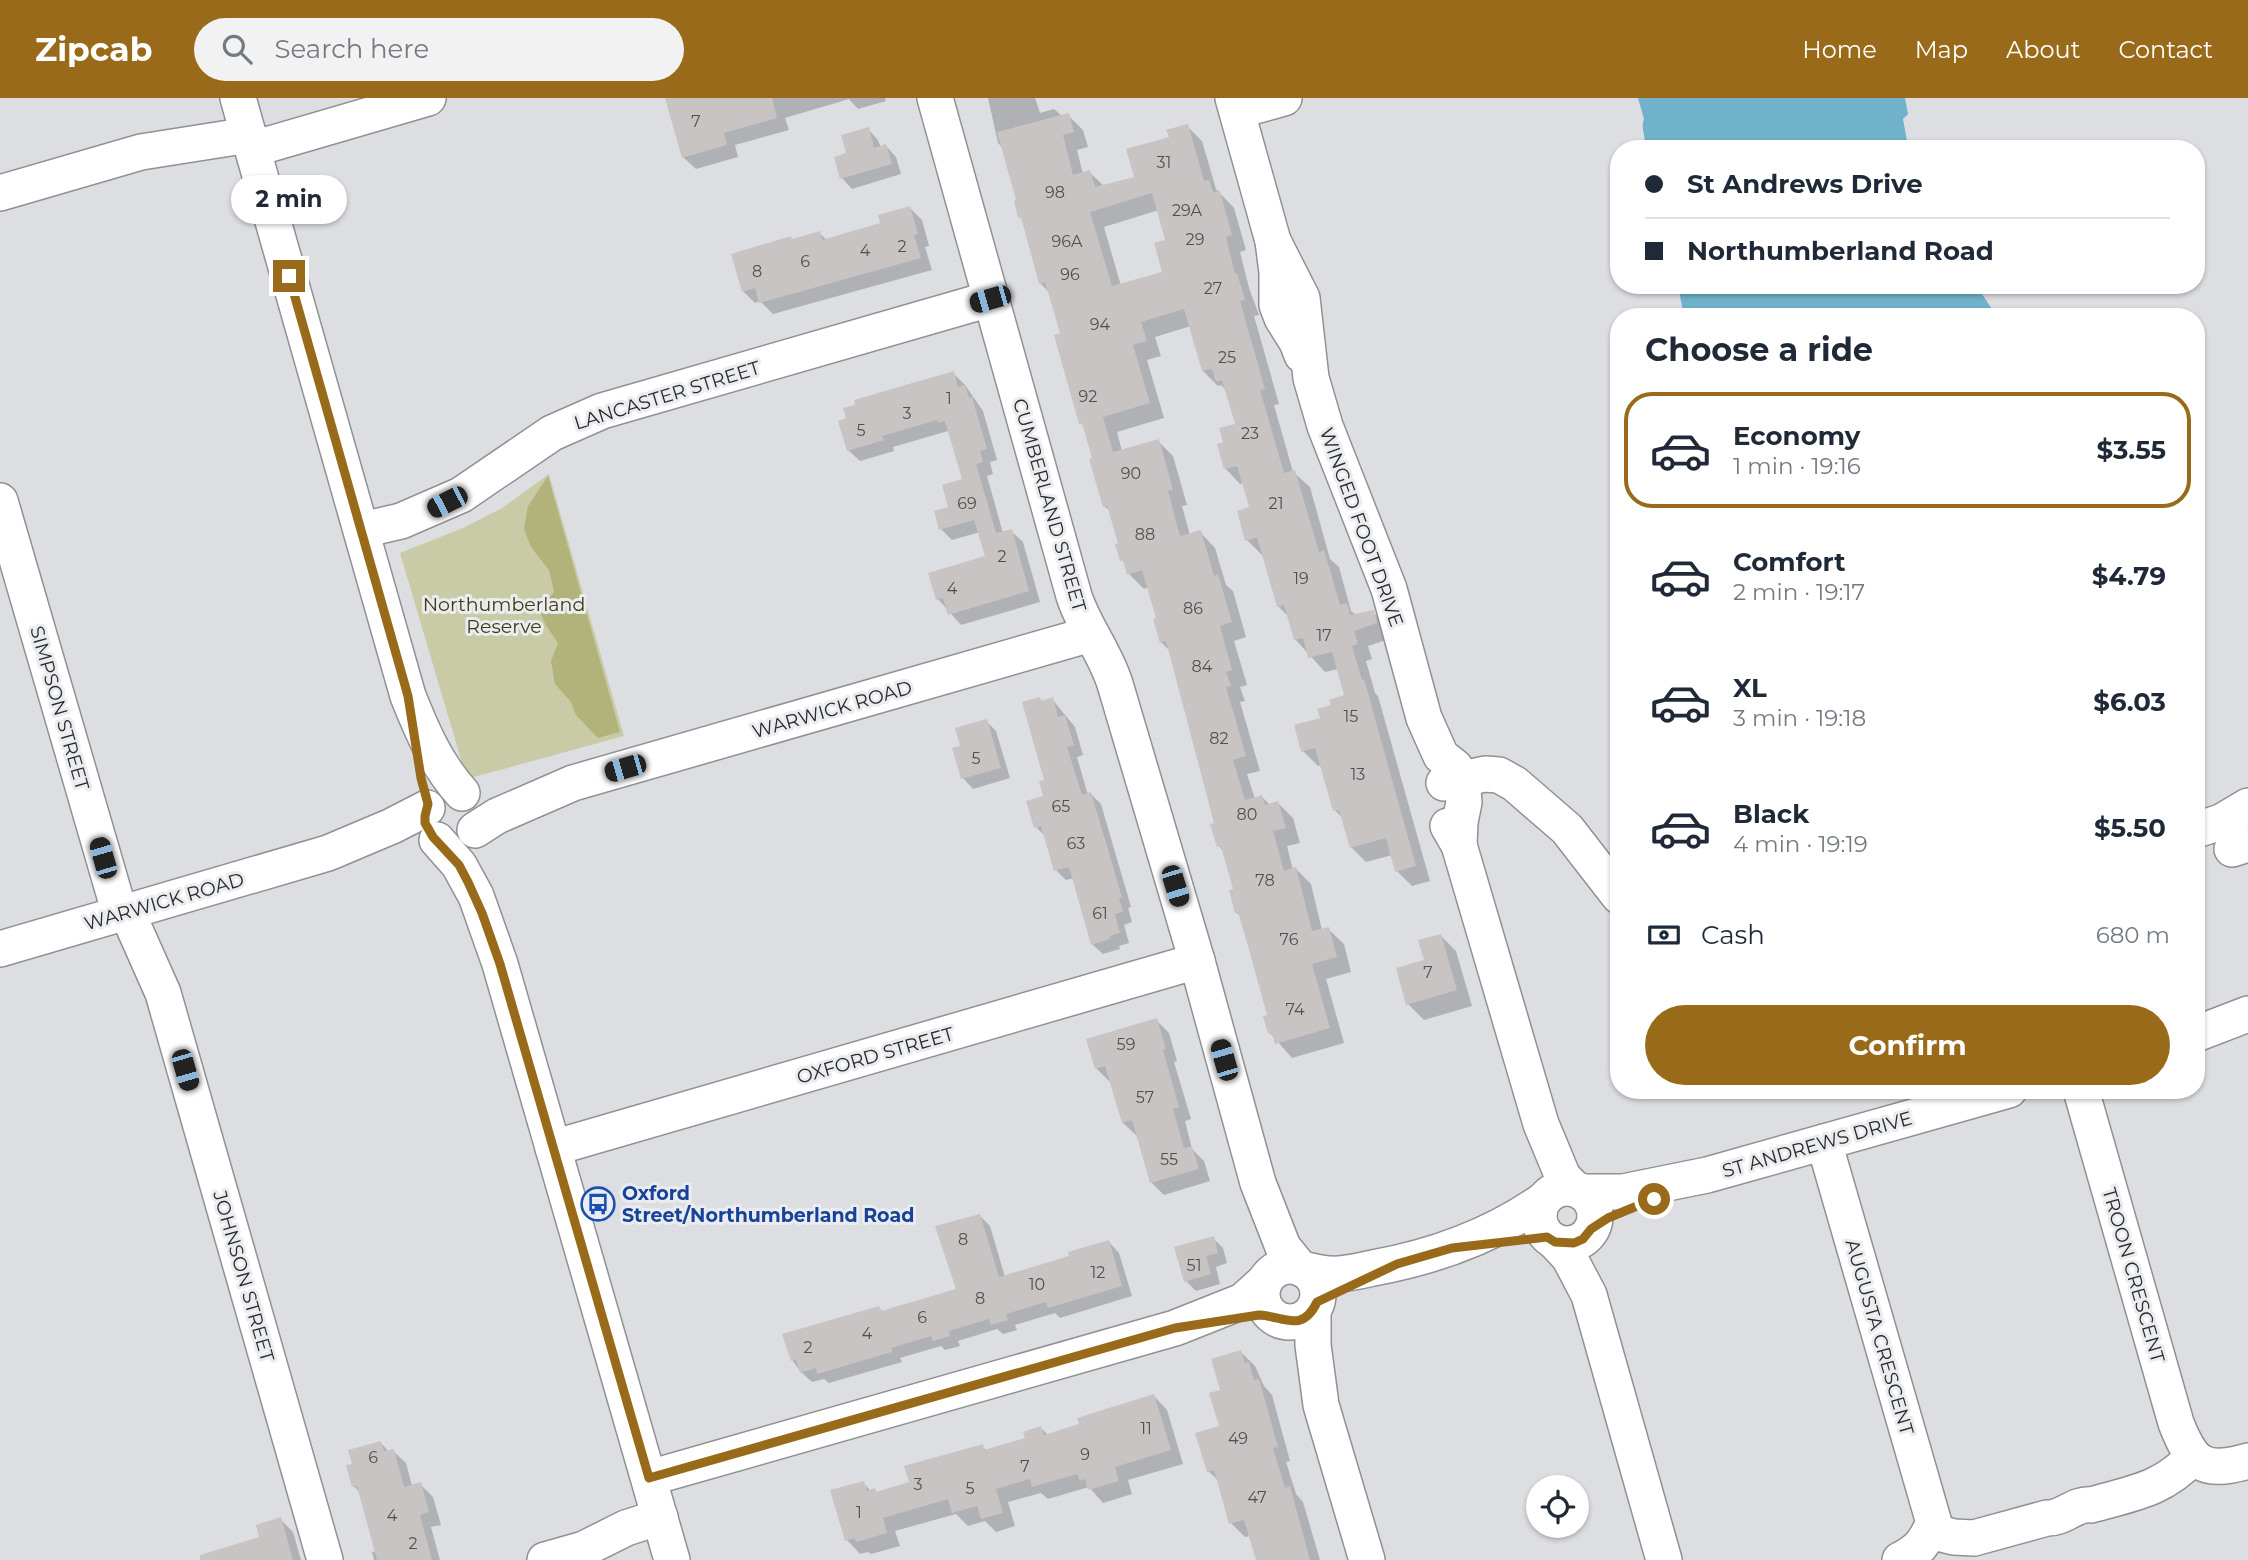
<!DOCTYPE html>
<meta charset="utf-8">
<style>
body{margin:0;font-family:Montserrat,sans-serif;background:#f2f2f3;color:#1f2937;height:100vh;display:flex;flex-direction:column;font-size:26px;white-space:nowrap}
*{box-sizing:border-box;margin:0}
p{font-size:23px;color:#747a83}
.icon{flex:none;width:38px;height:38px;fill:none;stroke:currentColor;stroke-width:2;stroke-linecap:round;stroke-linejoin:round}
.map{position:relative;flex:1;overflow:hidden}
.sheet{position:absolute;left:1610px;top:210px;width:595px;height:791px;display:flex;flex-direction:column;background:#fff;border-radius:28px;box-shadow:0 2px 5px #0004}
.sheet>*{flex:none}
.hud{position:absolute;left:1610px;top:42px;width:595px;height:154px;border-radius:28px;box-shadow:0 2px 5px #0004;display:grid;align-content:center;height:154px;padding:0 35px;background:#fff}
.controls{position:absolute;left:1526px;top:1377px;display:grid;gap:14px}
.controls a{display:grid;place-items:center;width:63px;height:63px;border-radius:50%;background:#fff;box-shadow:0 2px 5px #0004;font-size:35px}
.end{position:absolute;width:32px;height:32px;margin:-16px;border:9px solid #986a19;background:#fff;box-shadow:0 0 0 4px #fff}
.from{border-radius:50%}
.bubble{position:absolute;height:49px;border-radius:24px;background:#fff;box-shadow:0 2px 5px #0004;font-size:23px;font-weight:700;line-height:49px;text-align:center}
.car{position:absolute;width:21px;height:42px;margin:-21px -10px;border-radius:9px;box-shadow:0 0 5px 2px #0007;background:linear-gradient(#222 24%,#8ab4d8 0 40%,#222 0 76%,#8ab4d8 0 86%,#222 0)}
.hud b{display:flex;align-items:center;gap:24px;height:66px;font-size:26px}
.hud b+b{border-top:2px solid #e0e1e3}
.hud i{width:18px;height:18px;background:#1f2937}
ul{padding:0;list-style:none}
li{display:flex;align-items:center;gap:21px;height:116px;margin:0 14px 10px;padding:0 21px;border:4px solid transparent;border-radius:28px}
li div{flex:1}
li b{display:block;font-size:26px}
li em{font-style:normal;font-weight:700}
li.current{border-color:#986a19}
li>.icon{width:63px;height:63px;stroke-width:1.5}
h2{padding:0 35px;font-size:32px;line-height:84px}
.pay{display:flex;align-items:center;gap:18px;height:77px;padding:0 35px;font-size:26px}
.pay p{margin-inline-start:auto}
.primary-button{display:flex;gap:14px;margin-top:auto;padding:14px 35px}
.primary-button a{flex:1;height:80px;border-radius:42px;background:#986a19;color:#fff;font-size:28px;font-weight:700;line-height:80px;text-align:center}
header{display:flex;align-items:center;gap:42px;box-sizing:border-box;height:98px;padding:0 35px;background:#986a19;color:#fff}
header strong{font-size:33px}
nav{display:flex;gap:38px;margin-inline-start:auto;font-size:24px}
.search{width:490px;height:63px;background:#f2f2f3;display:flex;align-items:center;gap:18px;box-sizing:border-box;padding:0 24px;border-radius:38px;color:#747a83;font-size:26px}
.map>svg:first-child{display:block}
.green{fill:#c9cba6}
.forest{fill:#b1b37b}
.water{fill:#70b2ca}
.shadow{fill:#0003;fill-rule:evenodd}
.building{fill:#c7c4c3;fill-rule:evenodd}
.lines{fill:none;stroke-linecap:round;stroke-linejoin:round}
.minor-casing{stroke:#8f9193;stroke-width:38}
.minor{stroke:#fff;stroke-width:35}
.route{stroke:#986a19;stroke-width:9}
.labels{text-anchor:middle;stroke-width:6;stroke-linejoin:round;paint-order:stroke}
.number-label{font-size:16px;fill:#515051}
.street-label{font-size:19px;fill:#2a2a2b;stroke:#eaecef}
.park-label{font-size:19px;fill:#3d3d11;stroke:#eaecef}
.transit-label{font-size:19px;font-weight:bold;fill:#164399;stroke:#eaecef;text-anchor:start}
</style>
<header>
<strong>Zipcab</strong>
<div class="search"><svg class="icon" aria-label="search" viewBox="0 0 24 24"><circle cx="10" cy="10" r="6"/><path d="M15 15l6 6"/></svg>Search here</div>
<nav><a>Home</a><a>Map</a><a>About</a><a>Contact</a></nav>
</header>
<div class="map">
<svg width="2248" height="1462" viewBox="0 0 2248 1462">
<rect width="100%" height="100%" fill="#dddee1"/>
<path class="green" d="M549,376L624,638L474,679L465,675L400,455L463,430L502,410Z"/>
<path class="forest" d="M548,378L620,634L598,640L576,617L571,604L555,586L551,563L558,545L545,526L539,511L554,494L549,472L531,449L524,431L528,408Z"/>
<g class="water">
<path d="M1638,0H1905L1908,16L1903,21L1908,49V51H1645C1647,41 1640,30 1644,21Z"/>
<path d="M1678,187H1976L1994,214L1993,219H1870L1856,213L1840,219H1684Z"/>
</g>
<g class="shadow">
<path d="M666,0H885L886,3L858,11L849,1L785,20L789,32L735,47L738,59L696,71L683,59Z"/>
<path d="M988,0H1035L1040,15L1054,11L1062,18L1068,17L1083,32L1088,49L1077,52L1083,76L1089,74L1104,88L1136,80L1171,41L1187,28L1202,43L1216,91L1234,110L1246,152L1240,154L1249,190L1259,217L1254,218L1279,306L1274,307L1293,374L1310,389L1330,461L1339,469L1351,513L1356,517L1373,514L1388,529L1392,540L1368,548L1372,561L1366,563L1375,595L1378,598L1430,783L1412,788L1397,773L1392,757L1366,764L1351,749L1343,721L1335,712L1322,667L1318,668L1303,653L1322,621L1333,608L1346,599L1338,571L1325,574L1295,541L1288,518L1278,508L1264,456L1262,457L1247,442L1251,411L1244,385L1240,386L1225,370L1226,345L1237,327L1227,293L1221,287L1218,288L1203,273L1191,228L1155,239L1161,258L1147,262L1164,320L1117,334L1122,353L1158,343L1173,358L1187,407L1182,408L1190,437L1200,434L1215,450L1226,487L1233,493L1246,539L1234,543L1247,587L1240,589L1245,603L1240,604L1260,673L1247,676L1255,701L1262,699L1270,707L1278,705L1293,720L1300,745L1287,748L1293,772L1296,771L1311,786L1322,832L1328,831L1344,846L1351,874L1326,881L1344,945L1292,960L1270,935L1269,918L1241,819L1236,814L1235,793L1224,754L1219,748L1216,727L1170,553L1161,544L1158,521L1149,489L1144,491L1129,476L1126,466L1122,462L1120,446L1111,414L1104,408L1085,329L1081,325L1063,237L1050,195L1040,185L1024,122L1020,119L1018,103L1004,51L998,45ZM1159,112L1167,143L1164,175L1121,188L1104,129Z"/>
<path d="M868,31L878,42L881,50L886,48L896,59L901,76L852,91L842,80L848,56Z"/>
<path d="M910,110L922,122L929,148L925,149L932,172L773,216L760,203L755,205L743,193L793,143L819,135L827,142L882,126Z"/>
<path d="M953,275L965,287L983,313L997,362L990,364L993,376L987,378L1003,435L1011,433L1023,444L1040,504L961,527L938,501L987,460L980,434L952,442L941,431L965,383L948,333L893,349L894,353L860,363L848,352Z"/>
<path d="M1040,601L1043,604L1052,601L1075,629L1083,657L1077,659L1088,697L1091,696L1101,706L1131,809L1128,810L1132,824L1124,827L1129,845L1119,848L1120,851L1103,856L1092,846L1074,780L1066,782L1056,772L1047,740L1036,729L1046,699V683Z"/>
<path d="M986,623L996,633L1010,680L973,691L963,680V649Z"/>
<path d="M1441,838L1456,853L1472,908L1424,922L1408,906L1426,863Z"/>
<path d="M1156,922L1169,935L1177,963L1174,964L1191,1021L1185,1023L1192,1051L1204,1063L1210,1083L1164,1097L1151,1084L1138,1036L1136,1037L1123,1025L1111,982L1109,983L1096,970Z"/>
<path d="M980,1118L990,1128L1005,1179L1071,1159L1109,1144L1119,1155L1132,1198L1060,1220L1055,1215L1015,1227L1017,1232L1003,1236L997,1231L958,1243L960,1248L945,1252L941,1248L900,1260L902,1264L829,1285L824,1281L812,1284L801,1274L792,1262L879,1210L883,1214L958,1192Z"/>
<path d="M1213,1140L1223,1150L1227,1165L1216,1169L1220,1186L1196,1193L1186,1183Z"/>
<path d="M1241,1254L1255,1268L1264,1288L1272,1297L1290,1363L1286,1364L1296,1396L1303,1404L1320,1462H1258L1250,1438L1245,1439L1231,1425L1219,1383L1208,1373L1221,1329L1222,1293Z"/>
<path d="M1154,1298L1167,1312L1183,1366L1128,1382L1132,1396L1103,1405L1089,1389L1048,1401L1041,1395L1008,1404L1015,1428L996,1434L985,1423L968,1428L956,1416L895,1433L900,1448L871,1456L868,1454L860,1456L847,1442L863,1385L871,1393L877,1396L911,1386L982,1348L987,1353L1027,1341L1041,1330L1048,1337L1081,1327Z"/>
<path d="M381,1345L389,1354L393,1353L406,1365L412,1388L420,1386L433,1399L441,1427L431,1429L440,1462H374L372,1454L377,1453L361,1396L354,1388V1367Z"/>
<path d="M280,1421L293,1434L301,1462H234L261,1441Z"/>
</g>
<g class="building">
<path d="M665,0H772L777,20L724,35L727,47L682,60Z"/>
<path d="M1069,15L1074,34L1063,37L1073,77L1090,72L1095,89L1134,79L1126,51L1169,39L1166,32L1188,26L1204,83L1209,82L1213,94L1220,93L1232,137L1226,139L1235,176L1237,175L1245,202L1240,203L1265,291L1260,292L1284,375L1295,372L1319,454L1324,452L1340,507L1347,505L1350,517L1374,512L1377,525L1354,533L1358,546L1352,548L1362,582L1364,581L1416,768L1395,774L1386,740L1350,750L1339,712L1333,713L1315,650L1301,654L1294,627L1320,620L1317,611L1331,607L1329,602L1344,597L1332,554L1308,560L1303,540L1294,542L1284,507L1277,509L1257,439L1245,443L1237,413L1249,409L1237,368L1224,371L1217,346L1223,344L1219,330L1235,326L1222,282L1216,284L1212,271L1202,273L1184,211L1141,224L1147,243L1133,247L1150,305L1103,319L1113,354L1159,341L1173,392L1168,393L1180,438L1201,432L1214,478L1218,476L1232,524L1220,528L1232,572L1226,574L1231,588L1226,589L1246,658L1233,662L1245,702L1262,697L1265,707L1278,703L1286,730L1273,733L1284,773L1296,769L1312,833L1329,829L1337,859L1312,866L1330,930L1275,946L1272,935L1268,936L1263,918L1267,917L1248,848L1238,814L1235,815L1229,792L1233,791L1221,748L1217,749L1210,726L1214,725L1166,543L1160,545L1153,521L1156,520L1142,472L1127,477L1123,462L1120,463L1115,446L1118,445L1107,408L1103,409L1089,361L1092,360L1082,325L1079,326L1054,237L1060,235L1045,184L1039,186L1021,119L1018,120L1014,103L1016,102L997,34ZM1152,95L1165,142L1154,145L1162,174L1112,188L1090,114Z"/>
<path d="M869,29L874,50L886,46L892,66L840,81L834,59L846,55L841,37Z"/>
<path d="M910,108L918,136L914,137L921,160L759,205L755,190L742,194L731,156L791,138L792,141L820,133L822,142L880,125L878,117Z"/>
<path d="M954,273L958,289L965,287L969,300L972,299L987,351L980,353L983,364L976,366L996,435L1012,431L1029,493L948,517L943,500L936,502L928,475L985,458L974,422L939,432L934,413L948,409L942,387L962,381L945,323L938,325L937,322L882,338L884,342L847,353L838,323L846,320L843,310L855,307L854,302Z"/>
<path d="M1040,599L1041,603L1053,599L1058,619L1065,617L1074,647L1067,649L1082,697L1091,694L1122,799L1119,800L1123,814L1115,816L1120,835L1110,838V841L1091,847L1069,769L1054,773L1041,728L1034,730L1026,703L1043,698L1039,683L1044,682L1022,604Z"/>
<path d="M987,621L1001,670L961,681L952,650L960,648L955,630Z"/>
<path d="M1441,836L1457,892L1406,907L1396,870L1424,862L1418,842Z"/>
<path d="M1157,920L1166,951L1163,952L1179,1009L1173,1011L1184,1050L1192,1048L1199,1071L1150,1085L1132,1022L1122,1025L1105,968L1095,971L1086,941Z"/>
<path d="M980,1116L999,1179L1069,1158L1068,1154L1109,1142L1122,1188L1048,1210L1046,1204L1006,1216L1008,1222L991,1227L989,1221L949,1233L950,1238L933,1243L931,1238L891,1250L892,1254L817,1276L816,1270L800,1275L796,1262L791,1263L782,1236L879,1208L881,1213L956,1191L935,1128Z"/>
<path d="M1214,1138L1218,1155L1206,1158L1211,1176L1184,1184L1174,1149Z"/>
<path d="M1241,1252L1245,1265L1249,1264L1254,1282L1259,1281L1278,1349L1273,1350L1285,1390L1290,1388L1310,1462H1256L1244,1422L1229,1426L1214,1372L1207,1374L1195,1335L1219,1328L1209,1295L1220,1292L1211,1261Z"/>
<path d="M1154,1296L1171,1352L1115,1369L1119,1383L1088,1392L1085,1381L1080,1383L1077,1376L1032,1389L1030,1381L996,1391L1003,1415L981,1421L977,1408L952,1415L948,1401L883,1420L887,1435L856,1444L855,1440L845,1443L830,1392L864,1383L867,1393L875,1390L876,1394L909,1384L904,1368L983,1346L984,1352L1025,1340L1023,1334L1041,1328L1044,1337L1079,1326L1077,1320Z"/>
<path d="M381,1343L384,1353L394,1351L404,1389L421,1384L429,1414L420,1417L432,1462H377L357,1388L352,1389L346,1367L352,1366L348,1352Z"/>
<path d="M281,1419L293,1462H200V1457L259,1439L256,1427Z"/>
</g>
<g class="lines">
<defs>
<g id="minor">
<path d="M238,0L408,598C422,633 436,666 462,695"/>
<path d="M935,0L1074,498C1084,529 1105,554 1115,586L1197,863L1258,1085L1283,1149L1300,1170"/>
<path d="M1233,0L1273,143L1277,174V207L1282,220L1297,244L1302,257"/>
<path d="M1237,13L1284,0"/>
<path d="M253,51L428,0"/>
<path d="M0,95L141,54L249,37"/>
<path d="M1273,143L1302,200L1311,280L1325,328L1389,491L1424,620L1441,658L1455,669L1462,682L1464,704L1460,724L1459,747"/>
<path d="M0,403L120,816"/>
<path d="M362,432L401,423L461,397L552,335L602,313L990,201"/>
<path d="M1444,685L1485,676L1499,677L1515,686L1567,731L1619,798"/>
<path d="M1448,728L1459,747L1541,1026L1563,1079L1574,1090"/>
<path d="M475,732L497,718L573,685L1091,536"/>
<path d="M2196,732L2221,724L2248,708"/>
<path d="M437,742L459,767L476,798L500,866L672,1462"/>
<path d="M2232,751L2248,746"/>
<path d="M127,814L163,895L325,1462"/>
<path d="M0,851L328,755L392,728L427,710"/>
<path d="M2196,936L2248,916"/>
<path d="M2081,992L2176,1325C2192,1366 2203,1376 2248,1363"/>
<path d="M1824,1044L1934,1425C1924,1445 1920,1452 1900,1462"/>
<path d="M553,1050L1197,863"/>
<circle cx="1567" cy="1118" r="28"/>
<path d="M1582,1094H1623L1707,1077L2009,992"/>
<path d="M1555,1144L1569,1159L1589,1197L1664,1462"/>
<circle cx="1290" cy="1196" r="28"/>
<path d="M1304,1172C1313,1173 1322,1176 1331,1176C1344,1177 1360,1173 1373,1170C1433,1159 1492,1138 1542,1103"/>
<path d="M1313,1212V1247L1321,1307L1367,1462"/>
<path d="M649,1380L1175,1230L1243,1203L1265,1183"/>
<path d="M1930,1433L1954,1439L1974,1440L2047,1420C2063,1421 2075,1405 2091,1407C2133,1395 2162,1392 2193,1359"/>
<path d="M545,1462L584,1451L626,1430L660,1419"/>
</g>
</defs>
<use href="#minor" class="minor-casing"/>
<use href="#minor" class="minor"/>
</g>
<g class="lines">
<path class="route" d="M289,178L408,598L421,680L428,706L425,718V725L433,739L459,767L468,784L482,815L500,866L649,1380L1175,1230L1259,1217C1283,1218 1302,1236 1317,1204L1397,1166L1452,1150L1547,1139L1555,1144L1574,1145L1583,1141L1591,1131L1608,1120L1654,1101"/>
</g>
<defs>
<symbol id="bus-ring" viewBox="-11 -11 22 22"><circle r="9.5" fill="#eaecef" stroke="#1a4fb4" stroke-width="1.5"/><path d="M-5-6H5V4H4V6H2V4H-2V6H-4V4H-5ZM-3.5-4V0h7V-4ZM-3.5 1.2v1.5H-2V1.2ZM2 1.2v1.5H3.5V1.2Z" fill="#1a4fb4"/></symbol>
</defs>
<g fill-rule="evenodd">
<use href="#bus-ring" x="579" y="1087" width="38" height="38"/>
</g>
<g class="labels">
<g class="number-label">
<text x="696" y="29">7</text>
<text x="1164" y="70">31</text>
<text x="1055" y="100">98</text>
<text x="1187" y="118">29A</text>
<text x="1195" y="147">29</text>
<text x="1067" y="149">96A</text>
<text x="902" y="154">2</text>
<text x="865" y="158">4</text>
<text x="805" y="169">6</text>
<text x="757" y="179">8</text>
<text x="1070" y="182">96</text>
<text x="1213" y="196">27</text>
<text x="1100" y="232">94</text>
<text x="1227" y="265">25</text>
<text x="1088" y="304">92</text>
<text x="949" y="306">1</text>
<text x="907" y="321">3</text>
<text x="861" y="338">5</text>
<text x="1250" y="341">23</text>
<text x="1131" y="381">90</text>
<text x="967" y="411">69</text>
<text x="1276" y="411">21</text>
<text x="1145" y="442">88</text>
<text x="1002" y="464">2</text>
<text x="1301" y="486">19</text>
<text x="952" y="496">4</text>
<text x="1193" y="516">86</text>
<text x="1324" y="543">17</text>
<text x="1202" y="574">84</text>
<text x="1351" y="624">15</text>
<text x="1219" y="646">82</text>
<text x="976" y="666">5</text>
<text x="1358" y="682">13</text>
<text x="1061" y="714">65</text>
<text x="1247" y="722">80</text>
<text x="1076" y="751">63</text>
<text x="1265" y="788">78</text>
<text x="1100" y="821">61</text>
<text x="1289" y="847">76</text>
<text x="1428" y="880">7</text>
<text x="1295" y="917">74</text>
<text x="1126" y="952">59</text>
<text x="1145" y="1005">57</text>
<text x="1169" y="1067">55</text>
<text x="963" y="1147">8</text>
<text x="1194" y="1173">51</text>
<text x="1098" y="1180">12</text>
<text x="1037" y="1192">10</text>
<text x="980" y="1206">8</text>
<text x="922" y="1225">6</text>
<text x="867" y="1241">4</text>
<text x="808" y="1255">2</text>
<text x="1146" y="1336">11</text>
<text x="1238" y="1346">49</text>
<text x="1085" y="1362">9</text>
<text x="373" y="1365">6</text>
<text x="1025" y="1374">7</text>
<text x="918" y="1392">3</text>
<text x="970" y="1396">5</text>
<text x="1257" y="1405">47</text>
<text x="859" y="1420">1</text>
<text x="392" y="1423">4</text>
<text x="413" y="1451">2</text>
</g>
<g class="street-label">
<text transform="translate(667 297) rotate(-17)" y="7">LANCASTER STREET</text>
<text transform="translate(1050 407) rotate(74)" y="7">CUMBERLAND STREET</text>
<text transform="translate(1362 429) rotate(70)" y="7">WINGED FOOT DRIVE</text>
<text transform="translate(60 610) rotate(74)" y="7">SIMPSON STREET</text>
<text transform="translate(832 611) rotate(-16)" y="7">WARWICK ROAD</text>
<text transform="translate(164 803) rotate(-16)" y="7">WARWICK ROAD</text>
<text transform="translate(875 957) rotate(-16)" y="7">OXFORD STREET</text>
<text transform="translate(1817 1046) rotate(-16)" y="7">ST ANDREWS DRIVE</text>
<text transform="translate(2134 1177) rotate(74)" y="7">TROON CRESCENT</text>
<text transform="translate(244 1178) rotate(74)" y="7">JOHNSON STREET</text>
<text transform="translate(1880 1239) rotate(74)" y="7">AUGUSTA CRESCENT</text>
</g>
<g class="park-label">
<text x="504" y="513">Northumberland<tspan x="504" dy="22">Reserve</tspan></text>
</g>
<g class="transit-label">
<text x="622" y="1102">Oxford<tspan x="622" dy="22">Street/Northumberland Road</tspan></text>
</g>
</g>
</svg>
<div class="controls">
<a><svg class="icon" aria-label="locate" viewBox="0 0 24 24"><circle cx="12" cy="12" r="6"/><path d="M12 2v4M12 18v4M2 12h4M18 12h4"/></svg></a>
</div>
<i class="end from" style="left:1654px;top:1101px"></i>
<i class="end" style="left:289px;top:178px"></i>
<div class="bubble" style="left:231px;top:77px;width:116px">2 min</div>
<i class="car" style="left:990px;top:201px;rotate:254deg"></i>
<i class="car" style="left:447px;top:404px;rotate:243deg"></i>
<i class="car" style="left:625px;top:670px;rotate:254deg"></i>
<i class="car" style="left:103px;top:760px;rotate:344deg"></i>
<i class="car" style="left:1175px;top:788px;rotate:163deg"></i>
<i class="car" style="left:1224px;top:962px;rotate:344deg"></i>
<i class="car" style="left:185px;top:972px;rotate:164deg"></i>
<div class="hud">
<b><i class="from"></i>St Andrews Drive</b>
<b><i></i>Northumberland Road</b>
</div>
<section class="sheet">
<h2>Choose a ride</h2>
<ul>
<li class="current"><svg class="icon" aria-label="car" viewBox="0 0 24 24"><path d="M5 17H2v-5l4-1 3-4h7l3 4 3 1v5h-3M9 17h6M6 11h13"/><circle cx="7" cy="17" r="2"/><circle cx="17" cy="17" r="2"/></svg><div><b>Economy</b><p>1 min · 19:16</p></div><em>$3.55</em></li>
<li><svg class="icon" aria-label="car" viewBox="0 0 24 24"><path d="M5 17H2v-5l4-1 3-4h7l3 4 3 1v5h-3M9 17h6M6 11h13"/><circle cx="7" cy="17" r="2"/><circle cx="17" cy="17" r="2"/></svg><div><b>Comfort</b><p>2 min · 19:17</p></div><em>$4.79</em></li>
<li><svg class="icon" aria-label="car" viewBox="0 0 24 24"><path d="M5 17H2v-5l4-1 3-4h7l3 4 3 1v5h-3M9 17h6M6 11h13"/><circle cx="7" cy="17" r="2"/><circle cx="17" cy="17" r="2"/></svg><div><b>XL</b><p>3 min · 19:18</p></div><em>$6.03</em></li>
<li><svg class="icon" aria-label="car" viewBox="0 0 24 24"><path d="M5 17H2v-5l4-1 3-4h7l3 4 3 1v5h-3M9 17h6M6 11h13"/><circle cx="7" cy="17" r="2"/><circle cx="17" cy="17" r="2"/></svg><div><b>Black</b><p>4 min · 19:19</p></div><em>$5.50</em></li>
</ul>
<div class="pay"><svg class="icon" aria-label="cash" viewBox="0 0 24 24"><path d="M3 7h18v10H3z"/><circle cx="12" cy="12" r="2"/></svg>Cash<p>680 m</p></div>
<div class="primary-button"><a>Confirm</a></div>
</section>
</div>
